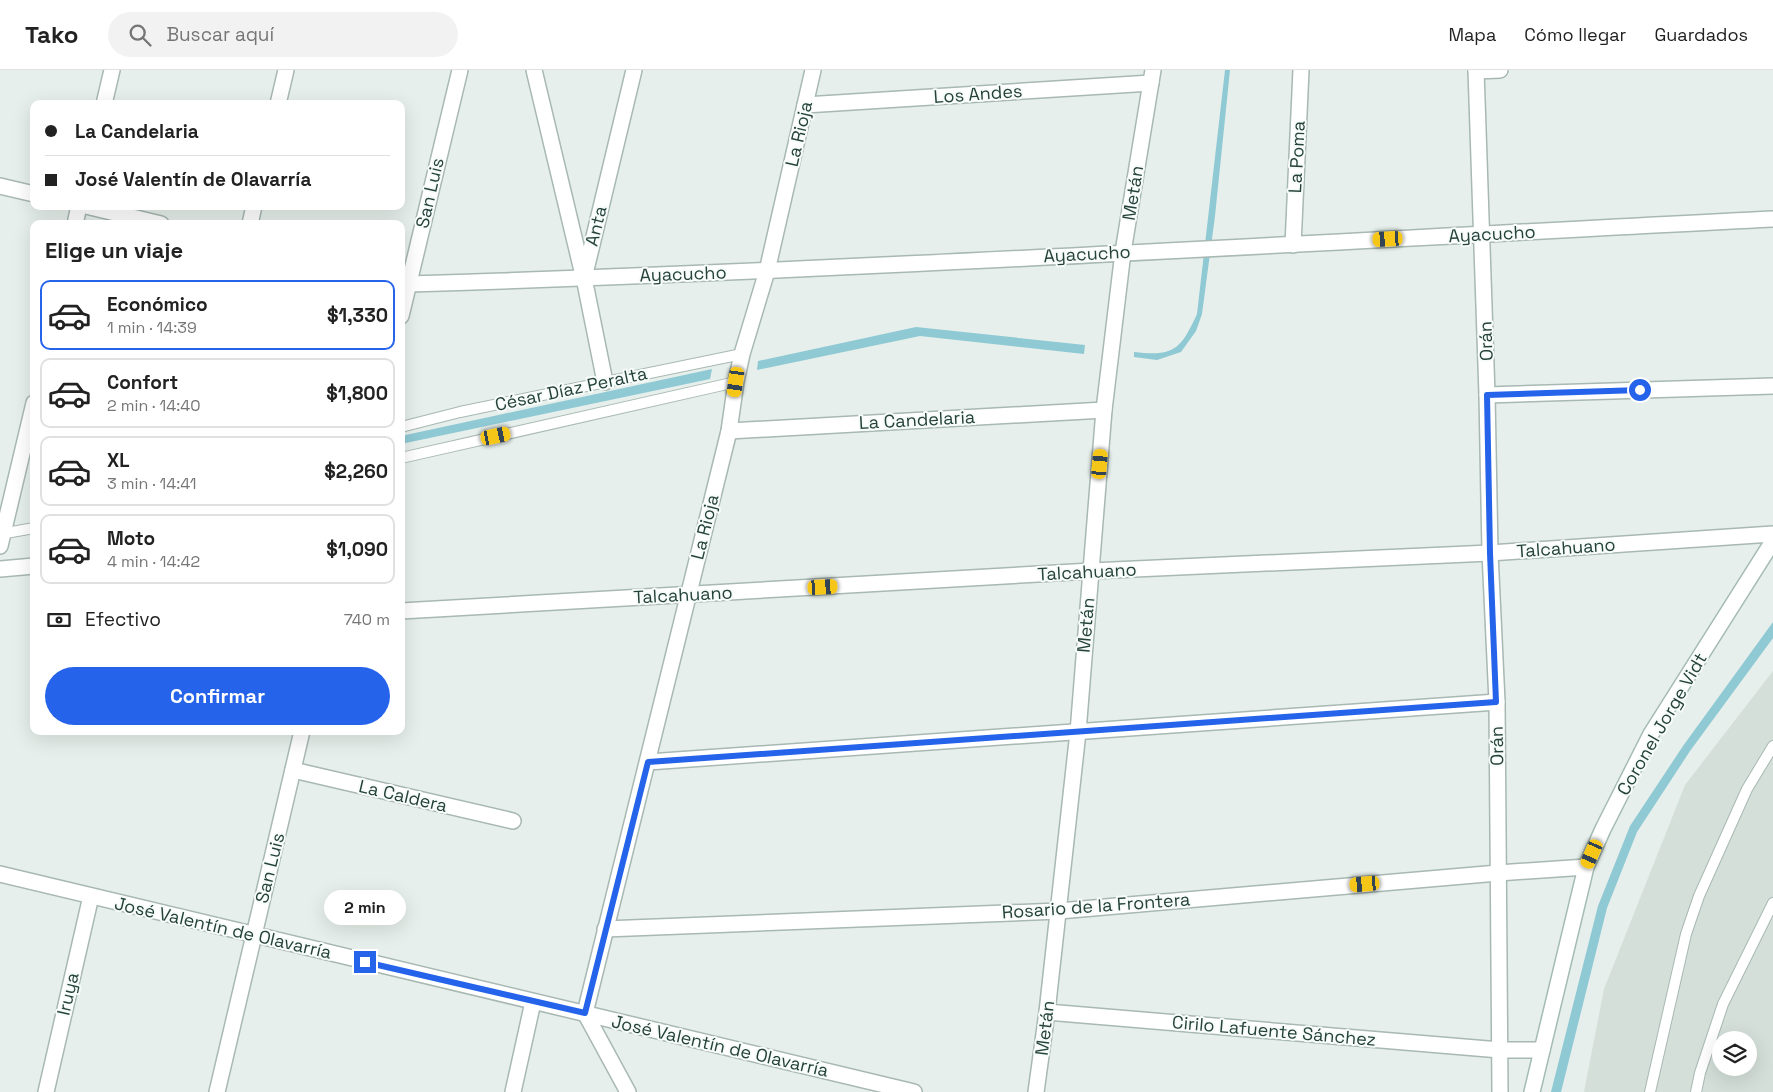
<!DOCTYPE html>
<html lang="es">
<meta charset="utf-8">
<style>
body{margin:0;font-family:"Space Grotesk",sans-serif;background:#f2f2f2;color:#222;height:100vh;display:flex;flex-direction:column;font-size:19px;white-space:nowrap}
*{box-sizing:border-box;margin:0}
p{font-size:16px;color:#767676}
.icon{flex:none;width:28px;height:28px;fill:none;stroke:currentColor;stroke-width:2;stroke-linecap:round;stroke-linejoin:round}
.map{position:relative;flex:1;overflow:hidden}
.sheet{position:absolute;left:30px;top:150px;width:375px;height:515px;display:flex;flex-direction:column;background:#fff;border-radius:10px;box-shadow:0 5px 20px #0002}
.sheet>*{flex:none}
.banner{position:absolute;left:30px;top:30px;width:375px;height:110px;border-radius:10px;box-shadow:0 5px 20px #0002;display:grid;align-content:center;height:110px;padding:0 15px;background:#fff}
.buttons{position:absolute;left:1712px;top:961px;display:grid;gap:10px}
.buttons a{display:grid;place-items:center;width:45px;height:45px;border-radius:50%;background:#fff;box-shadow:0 5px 20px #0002;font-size:25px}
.end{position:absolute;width:22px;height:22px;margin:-11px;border:6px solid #2563eb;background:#fff;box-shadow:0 0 0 2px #fff}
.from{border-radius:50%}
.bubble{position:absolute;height:35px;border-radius:18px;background:#fff;box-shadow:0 5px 20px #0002;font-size:16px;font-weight:800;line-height:35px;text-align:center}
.car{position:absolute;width:15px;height:30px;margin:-15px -8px;border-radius:6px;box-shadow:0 0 4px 1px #0007;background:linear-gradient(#f5c518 24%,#345 0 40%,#f5c518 0 76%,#345 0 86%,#f5c518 0)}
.banner b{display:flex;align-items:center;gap:18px;height:48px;font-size:19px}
.banner b+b{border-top:1px solid #e0e0e0}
.banner i{width:12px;height:12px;background:#222}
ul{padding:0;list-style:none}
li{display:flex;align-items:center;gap:15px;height:70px;margin:0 10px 8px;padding:0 5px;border:2px solid #e0e0e0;border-radius:10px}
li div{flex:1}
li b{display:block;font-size:19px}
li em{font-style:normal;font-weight:800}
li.active{border-color:#2563eb}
li>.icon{width:45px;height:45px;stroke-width:1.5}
h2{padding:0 15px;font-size:22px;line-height:60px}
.pay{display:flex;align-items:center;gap:12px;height:55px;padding:0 15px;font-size:19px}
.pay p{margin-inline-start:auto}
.button{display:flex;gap:10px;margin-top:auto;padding:10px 15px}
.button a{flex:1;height:58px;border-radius:30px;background:#2563eb;color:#fff;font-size:20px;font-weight:800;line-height:58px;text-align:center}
header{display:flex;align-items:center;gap:30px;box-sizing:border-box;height:70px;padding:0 25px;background:#fff;border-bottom:1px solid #e0e0e0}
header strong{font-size:24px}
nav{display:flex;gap:28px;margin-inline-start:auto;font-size:18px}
.search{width:350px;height:45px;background:#f2f2f2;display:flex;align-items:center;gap:12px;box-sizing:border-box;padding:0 18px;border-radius:28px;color:#767676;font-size:19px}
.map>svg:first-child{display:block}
.built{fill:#d4dfda;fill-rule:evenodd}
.water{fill:#8ec9d4}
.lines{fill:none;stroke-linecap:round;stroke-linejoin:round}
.service-casing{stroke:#a8b8b2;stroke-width:12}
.minor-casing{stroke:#a8b8b2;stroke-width:18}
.tertiary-casing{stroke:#a8b8b2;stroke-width:18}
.secondary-casing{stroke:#a4bbb3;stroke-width:18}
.service{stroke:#fff;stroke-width:10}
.minor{stroke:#fff;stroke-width:15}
.tertiary{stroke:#fff;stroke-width:15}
.secondary{stroke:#fff;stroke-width:15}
.route{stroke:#2563eb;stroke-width:6}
.labels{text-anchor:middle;stroke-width:4;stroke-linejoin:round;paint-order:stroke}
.street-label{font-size:18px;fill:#24423a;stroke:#f7fbf9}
</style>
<header>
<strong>Tako</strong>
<div class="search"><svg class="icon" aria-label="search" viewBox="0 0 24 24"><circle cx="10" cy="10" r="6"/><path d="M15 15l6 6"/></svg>Buscar aquí</div>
<nav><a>Mapa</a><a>Cómo llegar</a><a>Guardados</a></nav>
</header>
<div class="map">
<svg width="1773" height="1022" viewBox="0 0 1773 1022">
<rect width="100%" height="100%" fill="#e6efeb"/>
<path class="built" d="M1773,601V1022H1584L1604,919L1685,715ZM1721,970H1749V998H1721Z"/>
<g class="water">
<path d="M1225,0H1230L1215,146L1202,244L1196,261L1181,282L1157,290L1134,287V282C1174,287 1181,279 1197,244Z"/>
<path d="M916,257L1085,275L1084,284L920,266L757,300L758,291Z"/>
<path d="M712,299L710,309L401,374V366Z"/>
<path d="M1773,552V568L1690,681L1637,762L1607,838L1561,1022H1551L1598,836L1630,756L1683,676Z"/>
</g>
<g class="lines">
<defs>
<g id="service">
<path d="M401,357L460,342L742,284"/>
<path d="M401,388L736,312"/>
<path d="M0,464L34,458"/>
<path d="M1650,1022L1686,864L1699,826L1747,719L1773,676"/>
<path d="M1696,1022L1700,1003L1723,934L1773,833"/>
</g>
<g id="minor">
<path d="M534,0L583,205"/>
<path d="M1476,0L1487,325L1490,483L1497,632L1500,1022"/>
<path d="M1476,1L1500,0"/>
<path d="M104,34L112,0"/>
<path d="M278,34L286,0"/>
<path d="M805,35L1151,13"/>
<path d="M75,154L79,136"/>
<path d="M250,154L254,136"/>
<path d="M1293,175L1301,0"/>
<path d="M605,312L584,208L634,0"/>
<path d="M1487,325L1773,316"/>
<path d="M729,361L1104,340"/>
<path d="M0,476L34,333"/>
<path d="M0,499L34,496"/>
<path d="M401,541L1091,501L1490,483L1773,464"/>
<path d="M648,692L1497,632"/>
<path d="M293,700L513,751"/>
<path d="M605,859L1059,841L1498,803L1586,797"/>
<path d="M1047,942L1500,980H1542"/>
<path d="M46,1022L91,826"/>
<path d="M217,1022L254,865"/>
<path d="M513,1022L533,932"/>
<path d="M628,1022L585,943L729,361L736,312L742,284L767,201L813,0"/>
<path d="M1036,1022L1047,942L1078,662L1104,340L1123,182L1153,0"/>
</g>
<g id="tertiary">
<path d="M0,116L34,124"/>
<path d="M86,136L161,154"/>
<path d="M401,212L409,214C864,200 1318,172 1773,149"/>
<path d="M401,246L460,0"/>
<path d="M0,804L914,1022"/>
<path d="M254,865L302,661"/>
</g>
<path id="secondary" d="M1532,1022L1586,797L1603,759L1651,664L1773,471"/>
</defs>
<use href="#service" class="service-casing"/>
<use href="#minor" class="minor-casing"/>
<use href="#tertiary" class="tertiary-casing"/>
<use href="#secondary" class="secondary-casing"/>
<use href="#service" class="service"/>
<use href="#minor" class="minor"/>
<use href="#tertiary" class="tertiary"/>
<use href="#secondary" class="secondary"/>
</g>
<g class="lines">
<path class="route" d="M365,892L585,943L648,692L1496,632L1490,483L1487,325L1640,320"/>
</g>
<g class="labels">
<g class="street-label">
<text transform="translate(978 24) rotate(-4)" y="6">Los Andes</text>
<text transform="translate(799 64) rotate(-77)" y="6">La Rioja</text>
<text transform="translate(1297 87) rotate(-87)" y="6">La Poma</text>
<text transform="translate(430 123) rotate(-77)" y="6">San Luis</text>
<text transform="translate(1133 123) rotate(-81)" y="6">Metán</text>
<text transform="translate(596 156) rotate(-76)" y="6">Anta</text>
<text transform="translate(1492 164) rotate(-3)" y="6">Ayacucho</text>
<text transform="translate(1087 184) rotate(-3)" y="6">Ayacucho</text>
<text transform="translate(683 204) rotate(-2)" y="6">Ayacucho</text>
<text transform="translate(1486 271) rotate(-92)" y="6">Orán</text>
<text transform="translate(571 319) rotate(-12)" y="6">César Díaz Peralta</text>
<text transform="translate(917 350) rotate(-3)" y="6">La Candelaria</text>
<text transform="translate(705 457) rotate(-76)" y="6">La Rioja</text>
<text transform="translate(1566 478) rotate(-4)" y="6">Talcahuano</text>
<text transform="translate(1087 502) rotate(-3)" y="6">Talcahuano</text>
<text transform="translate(683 525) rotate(-3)" y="6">Talcahuano</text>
<text transform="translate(1086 555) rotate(-85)" y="6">Metán</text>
<text transform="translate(1662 654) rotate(-60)" y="6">Coronel Jorge Vidt</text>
<text transform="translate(1497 676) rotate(-91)" y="6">Orán</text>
<text transform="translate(403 726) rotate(13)" y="6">La Caldera</text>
<text transform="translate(270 798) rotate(-76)" y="6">San Luis</text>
<text transform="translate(1096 836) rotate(-4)" y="6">Rosario de la Frontera</text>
<text transform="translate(223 858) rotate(13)" y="6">José Valentín de Olavarría</text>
<text transform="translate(68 924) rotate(-77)" y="6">Iruya</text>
<text transform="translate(1045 958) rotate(-83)" y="6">Metán</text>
<text transform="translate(1274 961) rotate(5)" y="6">Cirilo Lafuente Sánchez</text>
<text transform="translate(720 976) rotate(13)" y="6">José Valentín de Olavarría</text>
</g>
</g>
</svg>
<div class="buttons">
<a><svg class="icon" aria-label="layers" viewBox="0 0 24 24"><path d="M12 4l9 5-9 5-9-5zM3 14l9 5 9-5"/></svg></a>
</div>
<i class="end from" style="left:1640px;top:320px"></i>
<i class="end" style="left:365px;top:892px"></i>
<div class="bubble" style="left:324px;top:820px;width:82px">2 min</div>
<i class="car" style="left:1388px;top:169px;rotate:267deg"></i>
<i class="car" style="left:736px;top:312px;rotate:188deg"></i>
<i class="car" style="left:496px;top:366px;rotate:78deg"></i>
<i class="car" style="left:1100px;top:394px;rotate:5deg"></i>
<i class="car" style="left:823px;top:517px;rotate:87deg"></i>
<i class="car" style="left:1592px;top:784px;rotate:204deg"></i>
<i class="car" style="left:1365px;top:814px;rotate:265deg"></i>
<div class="banner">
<b><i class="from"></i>La Candelaria</b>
<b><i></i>José Valentín de Olavarría</b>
</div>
<section class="sheet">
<h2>Elige un viaje</h2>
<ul>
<li class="active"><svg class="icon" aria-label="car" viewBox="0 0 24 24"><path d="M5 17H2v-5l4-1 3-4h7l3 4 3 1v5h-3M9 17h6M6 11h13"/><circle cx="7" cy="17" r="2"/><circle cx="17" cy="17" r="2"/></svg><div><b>Económico</b><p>1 min · 14:39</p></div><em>$1,330</em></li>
<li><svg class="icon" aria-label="car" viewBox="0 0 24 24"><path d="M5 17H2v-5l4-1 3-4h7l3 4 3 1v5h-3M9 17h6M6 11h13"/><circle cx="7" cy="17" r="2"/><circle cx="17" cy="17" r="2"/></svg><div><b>Confort</b><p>2 min · 14:40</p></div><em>$1,800</em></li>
<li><svg class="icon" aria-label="car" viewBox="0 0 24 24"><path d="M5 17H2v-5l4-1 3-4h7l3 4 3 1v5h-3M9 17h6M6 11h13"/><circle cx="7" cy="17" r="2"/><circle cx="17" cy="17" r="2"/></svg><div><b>XL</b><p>3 min · 14:41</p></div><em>$2,260</em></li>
<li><svg class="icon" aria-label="car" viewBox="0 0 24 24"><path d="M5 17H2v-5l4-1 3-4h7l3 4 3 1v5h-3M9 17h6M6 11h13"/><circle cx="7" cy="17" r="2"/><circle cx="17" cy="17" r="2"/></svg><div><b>Moto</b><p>4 min · 14:42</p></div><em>$1,090</em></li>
</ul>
<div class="pay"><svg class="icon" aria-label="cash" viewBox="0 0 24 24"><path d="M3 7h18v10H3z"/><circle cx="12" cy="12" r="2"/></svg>Efectivo<p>740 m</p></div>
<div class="button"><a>Confirmar</a></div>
</section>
</div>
